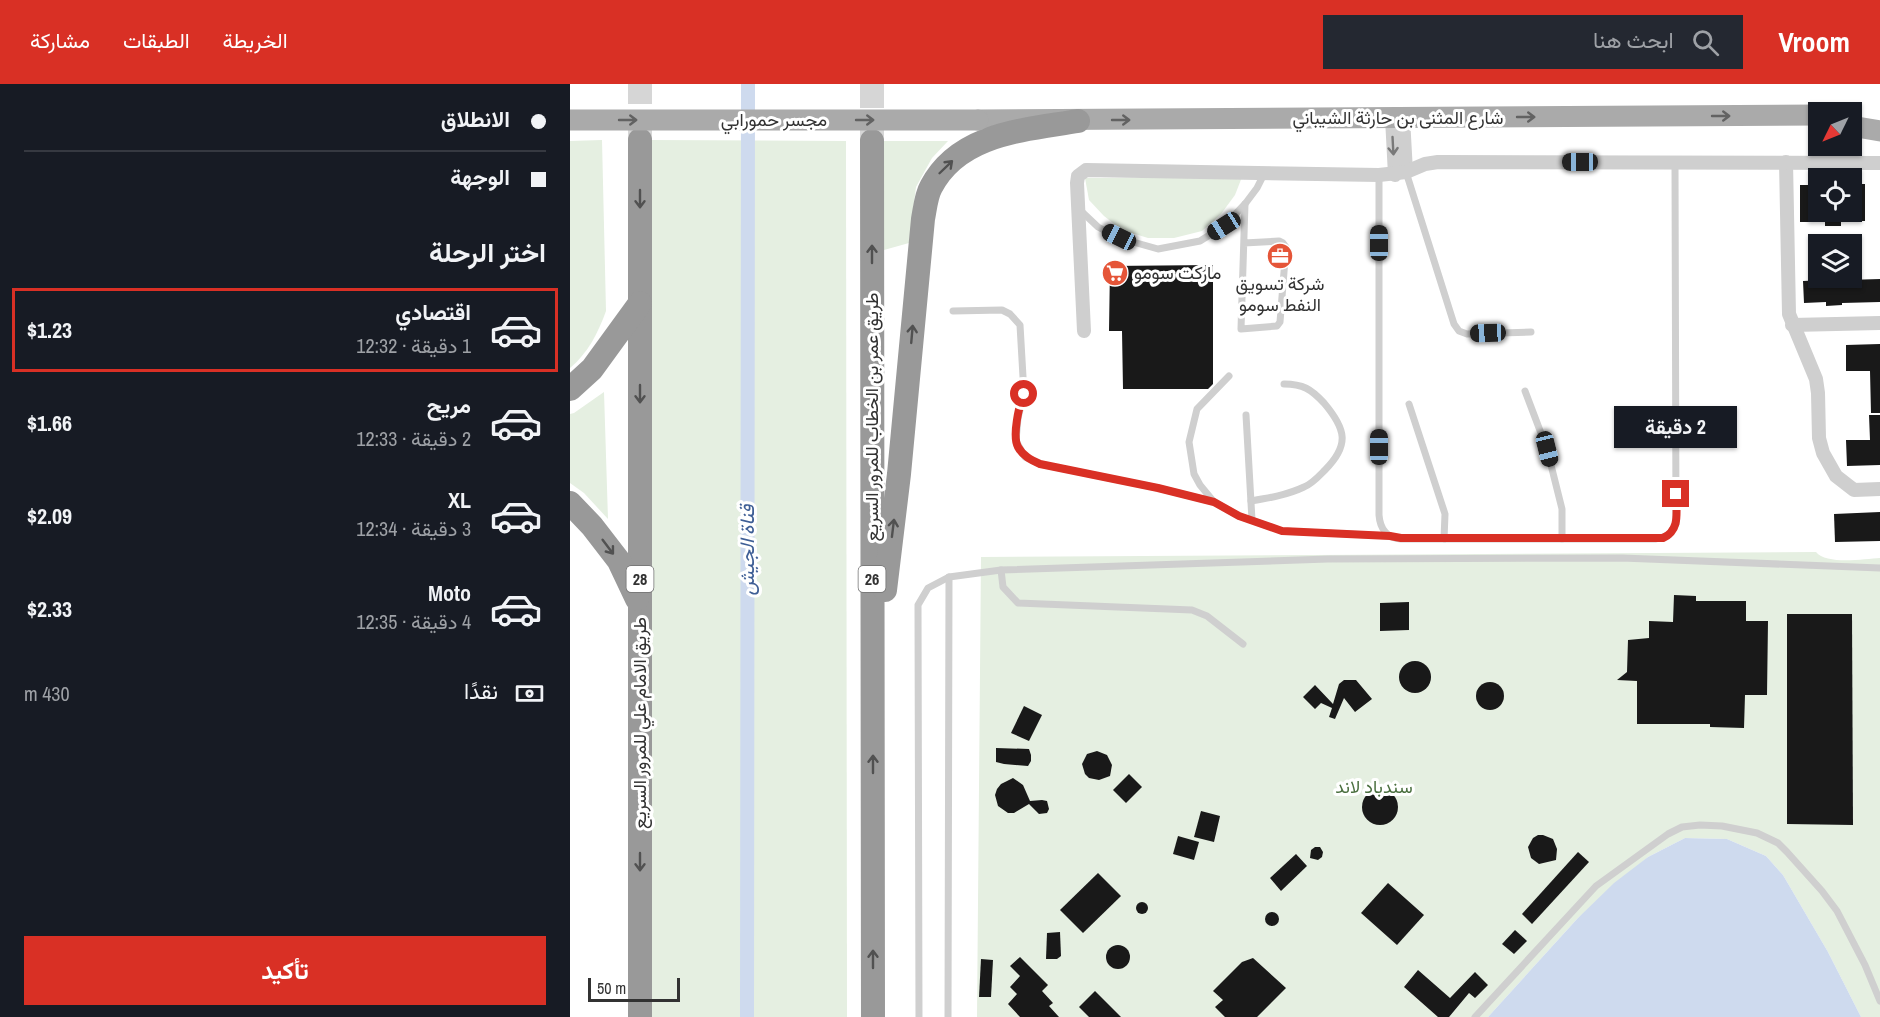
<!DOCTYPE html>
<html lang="ar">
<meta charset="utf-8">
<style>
body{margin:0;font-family:"Archivo Narrow",Vazirmatn,sans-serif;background:#242831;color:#f1f3f6;direction:rtl;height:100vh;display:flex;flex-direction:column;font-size:22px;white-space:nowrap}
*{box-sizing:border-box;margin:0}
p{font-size:20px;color:#9ea1a6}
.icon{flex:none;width:33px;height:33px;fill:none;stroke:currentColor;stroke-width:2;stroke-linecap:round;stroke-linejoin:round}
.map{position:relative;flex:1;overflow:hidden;direction:ltr}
.drawer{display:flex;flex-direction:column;background:#171b24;width:570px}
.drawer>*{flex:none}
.top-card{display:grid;align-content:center;height:132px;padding:0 24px;background:#171b24}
.needle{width:39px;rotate:227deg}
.controls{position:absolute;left:1238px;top:18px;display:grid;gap:12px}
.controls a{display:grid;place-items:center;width:54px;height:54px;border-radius:0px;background:#171b24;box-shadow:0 2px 4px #0004;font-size:30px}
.scale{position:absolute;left:18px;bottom:15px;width:92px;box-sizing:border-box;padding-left:6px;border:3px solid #323232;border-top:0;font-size:16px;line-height:21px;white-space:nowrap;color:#323232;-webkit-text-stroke:4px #fff;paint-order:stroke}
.end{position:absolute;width:27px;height:27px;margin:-14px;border:8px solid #d93025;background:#fff;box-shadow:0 0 0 3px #fff}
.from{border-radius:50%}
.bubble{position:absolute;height:42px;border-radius:0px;background:#171b24;box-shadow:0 2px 4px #0004;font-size:20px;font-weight:700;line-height:42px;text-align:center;direction:rtl}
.car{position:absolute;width:18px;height:36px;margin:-18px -9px;border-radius:8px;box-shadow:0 0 4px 2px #0007;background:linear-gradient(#222 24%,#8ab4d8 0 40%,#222 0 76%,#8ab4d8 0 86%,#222 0)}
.top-card b{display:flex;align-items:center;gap:21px;height:57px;font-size:22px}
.top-card b+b{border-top:2px solid #363941}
.top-card i{width:15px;height:15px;background:#f1f3f6}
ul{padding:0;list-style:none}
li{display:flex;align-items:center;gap:18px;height:84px;margin:0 12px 9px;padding:0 12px;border:3px solid transparent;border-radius:0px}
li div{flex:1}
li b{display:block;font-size:22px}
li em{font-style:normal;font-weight:700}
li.on{border-color:#d93025}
li>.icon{width:54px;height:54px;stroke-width:1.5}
h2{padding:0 24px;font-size:27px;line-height:72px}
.pay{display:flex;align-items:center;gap:15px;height:66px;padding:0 24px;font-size:22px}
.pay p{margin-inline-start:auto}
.action{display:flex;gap:12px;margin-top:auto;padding:12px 24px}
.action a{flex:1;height:69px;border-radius:0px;background:#d93025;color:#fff;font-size:24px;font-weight:700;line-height:69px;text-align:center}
header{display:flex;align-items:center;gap:36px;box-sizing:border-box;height:84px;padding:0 30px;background:#d93025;color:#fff}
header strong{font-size:28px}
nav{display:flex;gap:33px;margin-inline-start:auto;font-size:21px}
.search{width:420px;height:54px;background:#242831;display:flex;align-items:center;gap:15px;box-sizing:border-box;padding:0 21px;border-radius:0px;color:#9ea1a6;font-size:22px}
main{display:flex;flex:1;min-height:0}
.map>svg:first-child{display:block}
.green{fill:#e5efe1}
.water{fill:#cedaee}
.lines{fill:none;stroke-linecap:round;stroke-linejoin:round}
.canal{stroke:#cedaee;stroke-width:14}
.building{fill:#191919}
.motorway-tunnel{stroke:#d6d6d6;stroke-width:24;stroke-dasharray:24 12;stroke-linecap:butt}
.service{stroke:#cfcfcf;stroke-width:7}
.minor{stroke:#cfcfcf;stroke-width:14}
.primary{stroke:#aaa;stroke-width:21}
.motorway{stroke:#999;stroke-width:24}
.primary-bridge{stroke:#aaa;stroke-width:21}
.oneway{stroke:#626262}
.oneway2{stroke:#797979}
.oneway3{stroke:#515151}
.route{stroke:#d93025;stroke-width:8}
.labels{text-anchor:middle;stroke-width:6;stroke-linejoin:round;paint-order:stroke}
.shield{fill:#fff;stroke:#707070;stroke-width:1.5}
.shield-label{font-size:16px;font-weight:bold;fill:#323232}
.street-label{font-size:18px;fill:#323232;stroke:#fff}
.poi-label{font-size:18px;fill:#323232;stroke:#fff;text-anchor:start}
.park-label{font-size:18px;fill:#4a6f3f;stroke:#fff}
.water-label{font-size:20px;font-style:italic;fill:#3f5f96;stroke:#fff}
</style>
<header>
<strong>Vroom</strong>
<div class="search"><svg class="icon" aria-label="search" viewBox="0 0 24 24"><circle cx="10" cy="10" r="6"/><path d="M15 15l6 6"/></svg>ابحث هنا</div>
<nav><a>الخريطة</a><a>الطبقات</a><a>مشاركة</a></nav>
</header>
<main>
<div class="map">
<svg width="1310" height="933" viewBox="0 0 1310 933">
<rect width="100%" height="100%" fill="#fff"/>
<g class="green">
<path d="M32,56L36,227C28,249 18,269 0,284V57Z"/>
<path d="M77,56L276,57L277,933H78Z"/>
<path d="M307,57H378L362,74L346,103L339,159L314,166Z"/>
<path d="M672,93L665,111L651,130L632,147L604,154H578L552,146L534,132L519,116L515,94Z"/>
<path d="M34,308L38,435L14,409L0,399V330L4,329Z"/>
<path d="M1246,468C1256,481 1294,475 1310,474V933H1291L1258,868L1213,791L1196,772L1157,755L1115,754L1078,773L1007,835L918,933H407L411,473Z"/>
</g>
<path class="water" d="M1115,754L1157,755L1196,772L1213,791L1258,868L1291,933H918L1007,835L1044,799L1078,773Z"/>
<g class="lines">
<path class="canal" d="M177,933L178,0"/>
</g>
<g class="building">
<path d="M1281,100H1295V137H1271V142H1255V138H1230V101H1248V128H1281Z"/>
<path d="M643,181V300L638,305H553L552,247H539L540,182Z"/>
<path d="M1256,194H1277V196L1310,195V218L1272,219V221L1256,222V218L1234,219L1233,197L1256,196Z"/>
<path d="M1310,260V329H1301L1300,287H1276V261Z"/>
<path d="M1299,331H1310V381L1277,382L1276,356H1300Z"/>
<path d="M1310,428V457L1265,458L1264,430Z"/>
<path d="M1104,511L1126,512V517H1176V537H1198L1197,611H1175L1174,644L1140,643V640H1067V597L1047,596L1057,588L1058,556L1079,554V537L1103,538Z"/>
<path d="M839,518V546L810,547V519Z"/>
<path d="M1217,530H1282L1283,741L1217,740Z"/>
<circle cx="845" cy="593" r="16"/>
<path d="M774,596H786L802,615L785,628L774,614L765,635L759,633L762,624L751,619L745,625L733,613L745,601L763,620L769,600Z"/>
<circle cx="920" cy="612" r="14"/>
<path d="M454,622L472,631L459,657L441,649Z"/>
<path d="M426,664L459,665L461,671V677L458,682L434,680L426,678Z"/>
<path d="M527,667L537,671L542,681L540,692L529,696L519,694L515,690L512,680L517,670Z"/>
<path d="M559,690L572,703L556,719L543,706Z"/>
<path d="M443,694L453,701L460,717L472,716L477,717L479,725L477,729L469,730L459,720L444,729H438L428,722L425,711L427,705L431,700Z"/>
<circle cx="810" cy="723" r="18"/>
<path d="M631,727L650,732L644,758L624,753Z"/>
<path d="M968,751H973L983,755L987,765L986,776L969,780L961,774L958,763L963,754Z"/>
<path d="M608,752L629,758L624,776L603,770Z"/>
<path d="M745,763H750L753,768L752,773L748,776L740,774L741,766Z"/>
<path d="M1008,768L1019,778L962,840L952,830Z"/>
<path d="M726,770L737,782L711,807L700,794Z"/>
<path d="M528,789L551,812L513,849L490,826Z"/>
<path d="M818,799L854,831L827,861L791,829Z"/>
<circle cx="572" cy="824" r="6"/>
<circle cx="702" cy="835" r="7"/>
<path d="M945,846L957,857L944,870L932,860Z"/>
<path d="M490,848L491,872L487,875H476L477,849Z"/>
<circle cx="548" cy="873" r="12"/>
<path d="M450,873L478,901L472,907L483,919L479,922L489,933H450L438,920L447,910L440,903L450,892L440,882Z"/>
<path d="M683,874L716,904L687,933H655L645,923L653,916L643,907L672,878Z"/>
<path d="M411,875L423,876L421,913H409Z"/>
<path d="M848,886L880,914L905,888L918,901L905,914L899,909L879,933H868L834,903Z"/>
<path d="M525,907L551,933H519L509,923Z"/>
</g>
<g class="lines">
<g class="motorway-tunnel">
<path d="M302,0V57"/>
<path d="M70,56V0"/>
</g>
<g class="service">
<path d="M836,88L884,240L889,247L897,250L961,248"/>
<path d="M809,91V431C810,445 817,454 831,455H1086L1099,451L1106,440L1105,79"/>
<path d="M510,126L528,143L549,154L588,165L630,157L654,142L675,120L687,104L694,90"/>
<path d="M674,159L709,157L713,159L716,163L710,238L707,242L671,245L675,120"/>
<path d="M383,227L432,226L440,230L450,241L454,310L448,334L446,357L455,373L470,380L588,404L644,418"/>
<path d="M659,292L627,325L619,358L624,390L630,401L644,418L669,432L712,447L820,452"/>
<path d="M955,307L977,365L992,425V455"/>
<path d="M839,320L875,430L874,455"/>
<path d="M676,331L682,436"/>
<path d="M681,417C699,414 717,411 734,403C742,400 749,392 755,386C780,361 776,345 754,319C741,305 733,300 714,300"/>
<path d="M431,486L433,503L448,519L622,526L637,532L673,560"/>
<path d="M349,933L348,521L358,504L379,493L431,486L758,475L1052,474L1310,484"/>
<path d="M378,933L379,493"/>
<path d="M905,933L1026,802L1098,750L1112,743L1130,741L1152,742L1187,749L1208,759L1217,768L1252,807L1267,827L1295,881L1310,917"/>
</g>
<g class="minor">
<path d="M822,34L825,91"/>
<path d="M833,34L836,88"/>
<path d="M1216,78L1219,230L1246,295L1248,309L1249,354L1253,369L1266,392L1284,406L1310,405"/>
<path d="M1222,241L1310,239"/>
<path d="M514,247L507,99L508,92L516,86L809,91L836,88L855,80L868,78L1310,79"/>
</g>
<g class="primary">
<path d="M408,36L1248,31"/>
<path d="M1281,42L1310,47"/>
</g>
<g class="motorway">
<path d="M70,56V933"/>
<path d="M302,57L303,933"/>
<path d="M0,305L22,285L70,219"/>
<path d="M0,419L22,442L49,477L67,515"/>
<path d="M315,506L329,390L353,135C355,125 356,112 361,103C389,49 455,46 508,37"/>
</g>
<path class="primary-bridge" d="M0,36H408"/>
</g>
<defs><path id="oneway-shaft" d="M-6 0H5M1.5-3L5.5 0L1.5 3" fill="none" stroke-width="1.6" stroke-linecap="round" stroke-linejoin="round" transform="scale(1.5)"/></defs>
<g class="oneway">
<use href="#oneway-shaft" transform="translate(1151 32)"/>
<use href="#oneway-shaft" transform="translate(956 33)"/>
<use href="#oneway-shaft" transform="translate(58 36)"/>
<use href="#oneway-shaft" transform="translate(295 36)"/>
<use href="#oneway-shaft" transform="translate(551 36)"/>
</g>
<use class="oneway2" href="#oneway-shaft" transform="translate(823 62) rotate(87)"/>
<g class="oneway3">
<use href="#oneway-shaft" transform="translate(376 83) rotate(-44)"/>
<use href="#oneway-shaft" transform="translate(70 115) rotate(90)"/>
<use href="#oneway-shaft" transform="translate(302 170) rotate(-90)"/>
<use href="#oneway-shaft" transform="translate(342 250) rotate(-85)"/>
<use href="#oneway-shaft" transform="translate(70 310) rotate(90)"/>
<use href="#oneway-shaft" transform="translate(323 444) rotate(-83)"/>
<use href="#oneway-shaft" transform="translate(38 463) rotate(53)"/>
<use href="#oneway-shaft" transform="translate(303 680) rotate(-90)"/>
<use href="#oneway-shaft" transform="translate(70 778) rotate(90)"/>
<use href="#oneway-shaft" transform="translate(303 875) rotate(-90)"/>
</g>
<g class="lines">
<path class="route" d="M454,310C449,321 442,352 448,363C453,372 461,376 470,380L588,404L644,418L669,432L712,447L820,452L831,454H1093C1111,446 1106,427 1106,410"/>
</g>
<defs>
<symbol id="office-disc" viewBox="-11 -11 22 22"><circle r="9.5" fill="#e55538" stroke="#fff"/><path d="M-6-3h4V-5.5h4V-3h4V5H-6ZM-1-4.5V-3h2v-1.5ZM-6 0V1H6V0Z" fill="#fff"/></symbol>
<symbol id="supermarket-disc" viewBox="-11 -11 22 22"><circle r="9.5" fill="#e55538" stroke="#fff"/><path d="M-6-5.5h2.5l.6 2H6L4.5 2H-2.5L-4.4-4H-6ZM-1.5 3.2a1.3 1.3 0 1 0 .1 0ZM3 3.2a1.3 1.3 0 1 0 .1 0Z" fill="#fff"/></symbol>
</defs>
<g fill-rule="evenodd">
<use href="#office-disc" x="695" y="157" width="30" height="30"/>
<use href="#supermarket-disc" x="530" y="174" width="30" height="30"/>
</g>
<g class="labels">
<g class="shield">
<rect x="56.5" y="482" width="27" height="26" rx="4.5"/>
<rect x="288.5" y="482" width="27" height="26" rx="4.5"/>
</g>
<g class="shield-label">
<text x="70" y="501">28</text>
<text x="302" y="501">26</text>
</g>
<g class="street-label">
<text x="828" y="40">شارع المثنى بن حارثة الشيباني</text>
<text x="204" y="42">مجسر حمورابي</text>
<text transform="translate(302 333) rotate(-90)" y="6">طريق عمر بن الخطاب للمرور السريع</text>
<text transform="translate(70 639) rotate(-90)" y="6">طريق الامام علي للمرور السريع</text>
</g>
<g class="poi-label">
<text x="564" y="195">ماركت سومو</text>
<text x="710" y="206" text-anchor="middle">شركة تسويق<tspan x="710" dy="21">النفط سومو</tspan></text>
</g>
<g class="park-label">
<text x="804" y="709">سندباد لاند</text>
</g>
<g class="water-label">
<text transform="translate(177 466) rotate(-90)" y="7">قناة الجيش</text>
</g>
</g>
</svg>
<div class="controls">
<a><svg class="needle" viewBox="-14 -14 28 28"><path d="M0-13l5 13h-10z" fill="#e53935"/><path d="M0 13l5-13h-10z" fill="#9ea1a6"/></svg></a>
<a><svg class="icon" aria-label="locate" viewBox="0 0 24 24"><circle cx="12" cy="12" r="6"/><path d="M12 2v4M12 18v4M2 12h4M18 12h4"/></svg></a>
<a><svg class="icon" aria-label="layers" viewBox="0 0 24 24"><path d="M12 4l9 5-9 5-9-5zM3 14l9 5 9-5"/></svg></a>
</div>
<div class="scale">50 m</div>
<i class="end from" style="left:454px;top:310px"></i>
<i class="end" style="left:1106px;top:410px"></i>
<div class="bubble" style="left:1044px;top:322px;width:123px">2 دقيقة</div>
<i class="car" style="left:1010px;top:78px;rotate:270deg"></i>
<i class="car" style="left:654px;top:142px;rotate:238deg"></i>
<i class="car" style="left:549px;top:153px;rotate:296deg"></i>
<i class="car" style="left:809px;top:159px;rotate:0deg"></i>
<i class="car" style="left:918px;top:249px;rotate:268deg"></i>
<i class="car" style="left:809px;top:363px;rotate:0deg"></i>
<i class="car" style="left:977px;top:365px;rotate:166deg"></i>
</div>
<section class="drawer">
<div class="top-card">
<b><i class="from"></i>الانطلاق</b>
<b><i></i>الوجهة</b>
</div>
<h2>اختر الرحلة</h2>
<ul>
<li class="on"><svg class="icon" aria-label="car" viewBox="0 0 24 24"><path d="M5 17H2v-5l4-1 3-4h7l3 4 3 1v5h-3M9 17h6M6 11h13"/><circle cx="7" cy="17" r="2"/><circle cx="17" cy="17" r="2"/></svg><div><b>اقتصادي</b><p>1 دقيقة · 12:32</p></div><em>$1.23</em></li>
<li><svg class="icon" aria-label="car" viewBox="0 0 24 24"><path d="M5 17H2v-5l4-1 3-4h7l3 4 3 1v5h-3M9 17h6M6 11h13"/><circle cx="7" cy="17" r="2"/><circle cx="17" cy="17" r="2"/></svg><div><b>مريح</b><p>2 دقيقة · 12:33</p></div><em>$1.66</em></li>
<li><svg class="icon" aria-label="car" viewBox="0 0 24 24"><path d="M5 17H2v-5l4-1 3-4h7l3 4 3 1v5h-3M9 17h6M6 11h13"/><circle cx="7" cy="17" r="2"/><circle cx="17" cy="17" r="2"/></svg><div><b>XL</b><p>3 دقيقة · 12:34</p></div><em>$2.09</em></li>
<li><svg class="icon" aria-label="car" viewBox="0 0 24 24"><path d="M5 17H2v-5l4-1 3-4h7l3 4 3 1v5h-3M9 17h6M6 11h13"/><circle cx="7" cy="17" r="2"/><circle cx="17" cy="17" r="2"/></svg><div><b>Moto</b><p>4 دقيقة · 12:35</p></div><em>$2.33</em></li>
</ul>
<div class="pay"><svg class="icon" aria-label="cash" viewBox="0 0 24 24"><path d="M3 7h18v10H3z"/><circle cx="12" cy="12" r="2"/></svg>نقدًا<p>430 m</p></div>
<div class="action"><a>تأكيد</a></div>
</section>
</main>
